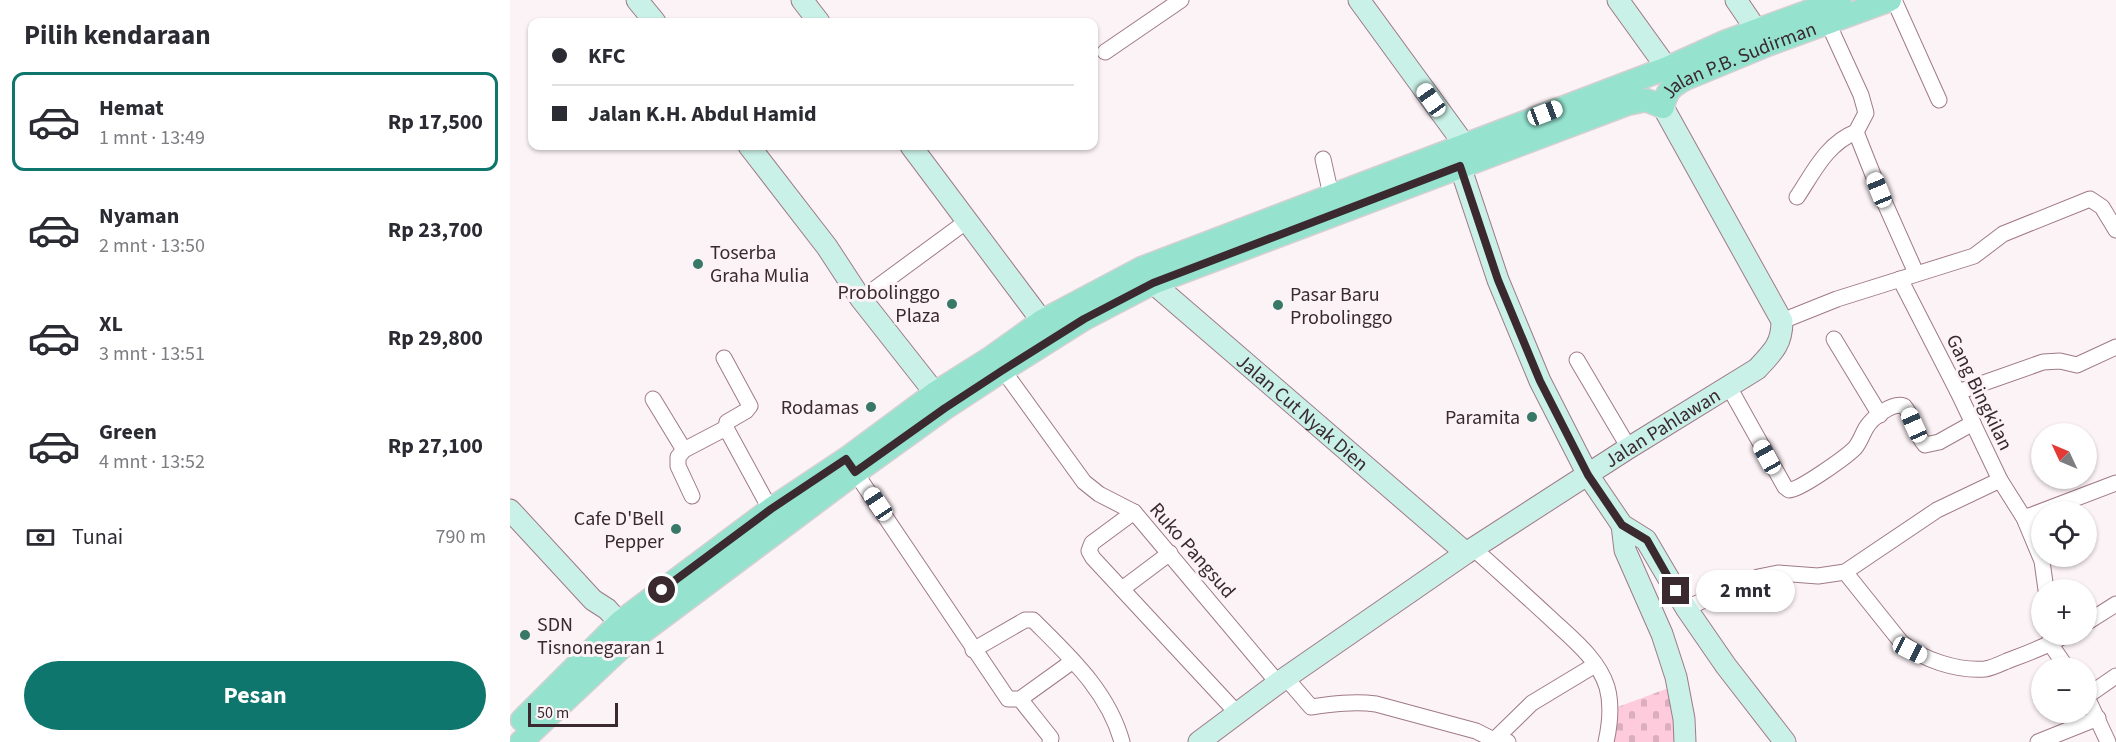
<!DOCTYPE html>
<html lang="id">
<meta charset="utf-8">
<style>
body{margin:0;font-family:"Source Sans 3",sans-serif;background:#f2f2f3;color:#2b2b33;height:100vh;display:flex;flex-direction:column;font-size:22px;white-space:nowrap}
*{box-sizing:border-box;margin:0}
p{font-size:20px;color:#7c7c81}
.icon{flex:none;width:33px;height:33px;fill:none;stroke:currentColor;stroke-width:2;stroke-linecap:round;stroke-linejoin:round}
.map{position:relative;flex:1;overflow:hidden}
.drawer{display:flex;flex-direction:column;background:#fff;width:510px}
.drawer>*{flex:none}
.banner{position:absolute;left:18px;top:18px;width:570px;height:132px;border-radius:12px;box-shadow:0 2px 4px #0004;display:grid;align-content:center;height:132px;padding:0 24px;background:#fff}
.needle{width:39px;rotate:314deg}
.controls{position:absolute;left:1521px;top:423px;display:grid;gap:12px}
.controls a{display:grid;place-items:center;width:66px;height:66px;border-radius:50%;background:#fff;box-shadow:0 2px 4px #0004;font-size:30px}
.scale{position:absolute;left:18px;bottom:15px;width:90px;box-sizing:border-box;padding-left:6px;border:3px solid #3a2a2f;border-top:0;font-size:16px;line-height:21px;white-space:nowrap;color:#3a2a2f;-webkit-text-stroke:4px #fcf3f6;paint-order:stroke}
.end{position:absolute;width:27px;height:27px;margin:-14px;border:8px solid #3a2a2f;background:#fff;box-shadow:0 0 0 3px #fff}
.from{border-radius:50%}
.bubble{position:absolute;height:42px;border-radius:21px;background:#fff;box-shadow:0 2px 4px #0004;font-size:20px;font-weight:700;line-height:42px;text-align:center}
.car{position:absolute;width:18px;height:36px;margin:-18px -9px;border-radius:8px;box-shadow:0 0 4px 2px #0007;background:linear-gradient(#fff 24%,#345 0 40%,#fff 0 76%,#345 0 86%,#fff 0)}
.banner b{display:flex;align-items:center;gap:21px;height:57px;font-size:22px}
.banner b+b{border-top:2px solid #e1e1e2}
.banner i{width:15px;height:15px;background:#2b2b33}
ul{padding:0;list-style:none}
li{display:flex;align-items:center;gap:18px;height:99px;margin:0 12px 9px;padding:0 12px;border:3px solid transparent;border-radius:12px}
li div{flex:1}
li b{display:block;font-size:22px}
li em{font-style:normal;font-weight:700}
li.selected{border-color:#0f766e}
li>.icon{width:54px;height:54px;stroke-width:1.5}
h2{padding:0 24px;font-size:27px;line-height:72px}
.pay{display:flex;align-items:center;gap:15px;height:66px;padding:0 24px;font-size:22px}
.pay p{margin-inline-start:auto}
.cta{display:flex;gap:12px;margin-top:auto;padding:12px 24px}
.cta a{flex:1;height:69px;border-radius:36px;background:#0f766e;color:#fff;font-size:24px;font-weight:700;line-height:69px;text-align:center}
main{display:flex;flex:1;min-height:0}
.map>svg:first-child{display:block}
.cemetery{fill:url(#cemetery-stones)}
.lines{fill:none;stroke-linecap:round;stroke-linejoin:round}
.street-casing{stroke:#a07a87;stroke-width:17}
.secondary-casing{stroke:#a07a87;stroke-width:23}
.primary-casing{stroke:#d4d0d1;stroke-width:25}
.street{stroke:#fff;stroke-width:15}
.secondary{stroke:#caf1e7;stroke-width:21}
.primary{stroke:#95e3cf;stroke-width:22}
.route{stroke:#3a2a2f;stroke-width:8}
.poi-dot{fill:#387866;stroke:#fcf3f6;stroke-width:2}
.labels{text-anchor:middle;stroke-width:6;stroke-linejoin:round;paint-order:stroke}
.street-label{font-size:20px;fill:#3a2a2f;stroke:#fcf3f6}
.poi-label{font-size:20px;fill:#3a2a2f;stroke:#fcf3f6;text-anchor:end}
</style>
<main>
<section class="drawer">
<h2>Pilih kendaraan</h2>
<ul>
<li class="selected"><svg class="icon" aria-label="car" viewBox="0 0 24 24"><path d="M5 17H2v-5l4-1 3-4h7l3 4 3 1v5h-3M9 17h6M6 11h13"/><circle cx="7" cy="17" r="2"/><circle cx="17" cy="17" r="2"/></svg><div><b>Hemat</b><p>1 mnt · 13:49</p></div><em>Rp 17,500</em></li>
<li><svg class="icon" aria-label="car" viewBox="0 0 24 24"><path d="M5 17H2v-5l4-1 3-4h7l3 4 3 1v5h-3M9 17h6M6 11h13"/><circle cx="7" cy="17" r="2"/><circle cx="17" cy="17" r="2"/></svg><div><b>Nyaman</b><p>2 mnt · 13:50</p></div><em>Rp 23,700</em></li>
<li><svg class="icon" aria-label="car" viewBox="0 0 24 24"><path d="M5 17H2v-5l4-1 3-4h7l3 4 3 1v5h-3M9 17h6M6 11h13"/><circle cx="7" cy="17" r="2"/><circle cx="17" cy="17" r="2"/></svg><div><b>XL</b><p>3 mnt · 13:51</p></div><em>Rp 29,800</em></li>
<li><svg class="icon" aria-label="car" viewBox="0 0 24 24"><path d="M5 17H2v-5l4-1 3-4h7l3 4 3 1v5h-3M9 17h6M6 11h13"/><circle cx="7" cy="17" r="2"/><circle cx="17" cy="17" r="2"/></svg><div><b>Green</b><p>4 mnt · 13:52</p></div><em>Rp 27,100</em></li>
</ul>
<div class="pay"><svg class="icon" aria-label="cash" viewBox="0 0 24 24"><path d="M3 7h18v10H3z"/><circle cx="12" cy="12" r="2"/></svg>Tunai<p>790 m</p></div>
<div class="cta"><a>Pesan</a></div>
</section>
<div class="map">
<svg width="1606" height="742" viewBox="0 0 1606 742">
<defs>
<pattern id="cemetery-stones" width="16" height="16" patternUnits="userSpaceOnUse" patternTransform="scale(1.5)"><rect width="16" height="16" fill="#fecbdc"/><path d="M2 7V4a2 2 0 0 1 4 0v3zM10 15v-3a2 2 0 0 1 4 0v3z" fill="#daaebd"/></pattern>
</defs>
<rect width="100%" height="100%" fill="#fcf3f6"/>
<path class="cemetery" d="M1164,686L1170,742H1101L1105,708Z"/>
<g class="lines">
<defs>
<g id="street">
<path d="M1384,0L1429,100"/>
<path d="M1318,23L1351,95L1356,113L1346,132"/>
<path d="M595,52L671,0"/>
<path d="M813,159L821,195"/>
<path d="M1287,197C1303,173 1317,143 1346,132L1369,190L1406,273"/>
<path d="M1390,279L1448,392L1490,480L1514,518L1532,561L1536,590"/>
<path d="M351,299L457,221"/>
<path d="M1272,321L1327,299L1464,256L1493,234L1580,199L1592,207L1606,230"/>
<path d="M1324,339L1370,415"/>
<path d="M214,358L240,406L236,411L217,422L216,428L265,518"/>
<path d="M1067,360L1119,448"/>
<path d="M493,370L574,482L589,494L624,512L768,683"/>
<path d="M1219,387L1275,487L1279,490C1290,490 1336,457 1345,448C1350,442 1352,435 1356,428C1362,418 1382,402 1394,406C1404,417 1405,434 1415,445L1429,442L1463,423"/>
<path d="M1448,392L1533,362L1550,361L1567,365L1606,347"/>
<path d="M143,399L174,450"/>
<path d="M341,466L498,699H510L563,661"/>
<path d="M182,496L168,466V457L174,450L216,428"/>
<path d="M624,512L582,543L579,551L583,558L727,713"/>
<path d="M1514,518L1606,483"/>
<path d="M964,549C989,571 1014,594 1039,617C1060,637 1088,658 1097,687C1102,705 1100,724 1096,742"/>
<path d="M1335,572L1391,642C1413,660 1447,671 1475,669C1482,668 1490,664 1497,661C1518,653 1538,646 1557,634"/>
<path d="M612,589L660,553"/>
<path d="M1176,608L1248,577L1268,573L1308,576L1335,572L1427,510L1490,480"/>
<path d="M1576,623L1606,604"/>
<path d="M1540,634L1541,645L1557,668"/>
<path d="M463,650L515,620H523C559,656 598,691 612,742"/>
<path d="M776,678L801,707C822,704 844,701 866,704L966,731L984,740L998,742"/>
<path d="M1576,695L1598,742"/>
<path d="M1577,696L1606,676"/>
<path d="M510,699L541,738L540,742"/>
<path d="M982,742L1022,703L1085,665"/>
<path d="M1528,742L1588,718"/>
</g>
<g id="secondary">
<path d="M127,0L145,22"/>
<path d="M292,0L309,22"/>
<path d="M849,0L954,144"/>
<path d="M1108,0L1157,68"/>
<path d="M1226,0L1256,44"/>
<path d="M239,146L317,247L351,299L425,393"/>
<path d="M401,146L532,321"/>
<path d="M950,166L988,280L1030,381L1078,475L1112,525L1136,540L1176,608L1216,666L1275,742"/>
<path id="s1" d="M635,271L643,283L956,553"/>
<path d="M0,510L83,600L97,609L120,634"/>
<path d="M1112,525L1115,550L1152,634L1166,677L1174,719L1175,742"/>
<path id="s2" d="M689,742L768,683L956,553L1117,449L1247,369C1263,352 1272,344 1272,321L1153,107"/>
</g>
<g id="primary">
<path d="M12,720L110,622L261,509L336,459L425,393L482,357L532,321L632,268L1157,68L1217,41L1330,0"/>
<path id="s3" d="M11,742L111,648L345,473L435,408L493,370L574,319L643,283L1117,104L1136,100L1153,107C1156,92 1161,86 1175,79L1257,45L1380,0"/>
</g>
</defs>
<use href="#street" class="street-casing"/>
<use href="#secondary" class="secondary-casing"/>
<use href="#primary" class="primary-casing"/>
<use href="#street" class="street"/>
<use href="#secondary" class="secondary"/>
<use href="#primary" class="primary"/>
</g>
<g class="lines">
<path class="route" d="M152,590L261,509L336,459L345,472L435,408L493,370L574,319L643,283L950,166L988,280L1030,381L1078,475L1112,525L1137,540L1166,591"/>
</g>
<g class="poi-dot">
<circle cx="188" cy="264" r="6"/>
<circle cx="442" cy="304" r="6"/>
<circle cx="768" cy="305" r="6"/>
<circle cx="361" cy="407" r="6"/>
<circle cx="1022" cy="417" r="6"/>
<circle cx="166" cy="529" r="6"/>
<circle cx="15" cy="635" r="6"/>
</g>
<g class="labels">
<g class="street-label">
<text dy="7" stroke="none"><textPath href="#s3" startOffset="1422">Jalan P.B. Sudirman</textPath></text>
<text transform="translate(1470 392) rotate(64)" y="7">Gang Bingkilan</text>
<text dy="7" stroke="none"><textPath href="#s1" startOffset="212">Jalan Cut Nyak Dien</textPath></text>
<text dy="7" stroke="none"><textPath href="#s2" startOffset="560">Jalan Pahlawan</textPath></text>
<text transform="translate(683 550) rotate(49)" y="7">Ruko Pangsud</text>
</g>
<g class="poi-label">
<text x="200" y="259" text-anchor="start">Toserba<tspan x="200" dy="23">Graha Mulia</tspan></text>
<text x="430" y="299">Probolinggo<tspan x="430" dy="23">Plaza</tspan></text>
<text x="780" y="301" text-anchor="start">Pasar Baru<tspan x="780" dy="23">Probolinggo</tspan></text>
<text x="349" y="414">Rodamas</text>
<text x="1010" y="424">Paramita</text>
<text x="154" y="525">Cafe D'Bell<tspan x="154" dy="23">Pepper</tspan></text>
<text x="27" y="631" text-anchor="start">SDN<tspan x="27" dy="23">Tisnonegaran 1</tspan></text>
</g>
</g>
</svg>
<div class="controls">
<a><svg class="needle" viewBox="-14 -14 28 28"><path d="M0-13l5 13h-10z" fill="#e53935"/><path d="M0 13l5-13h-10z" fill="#7c7c81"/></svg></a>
<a><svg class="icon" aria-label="locate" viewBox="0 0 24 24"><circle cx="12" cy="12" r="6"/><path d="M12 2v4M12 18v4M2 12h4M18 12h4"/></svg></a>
<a>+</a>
<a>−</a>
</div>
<div class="scale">50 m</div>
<i class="end from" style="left:152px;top:590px"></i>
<i class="end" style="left:1166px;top:591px"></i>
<div class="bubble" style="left:1186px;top:570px;width:99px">2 mnt</div>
<i class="car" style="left:921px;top:100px;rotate:325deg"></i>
<i class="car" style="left:1035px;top:113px;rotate:69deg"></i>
<i class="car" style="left:1369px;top:190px;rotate:338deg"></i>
<i class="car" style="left:1404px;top:425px;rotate:336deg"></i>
<i class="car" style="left:1257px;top:457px;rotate:331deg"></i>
<i class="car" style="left:368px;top:504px;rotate:326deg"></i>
<i class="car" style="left:1400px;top:650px;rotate:117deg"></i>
<div class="banner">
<b><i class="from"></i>KFC</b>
<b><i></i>Jalan K.H. Abdul Hamid</b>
</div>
</div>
</main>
